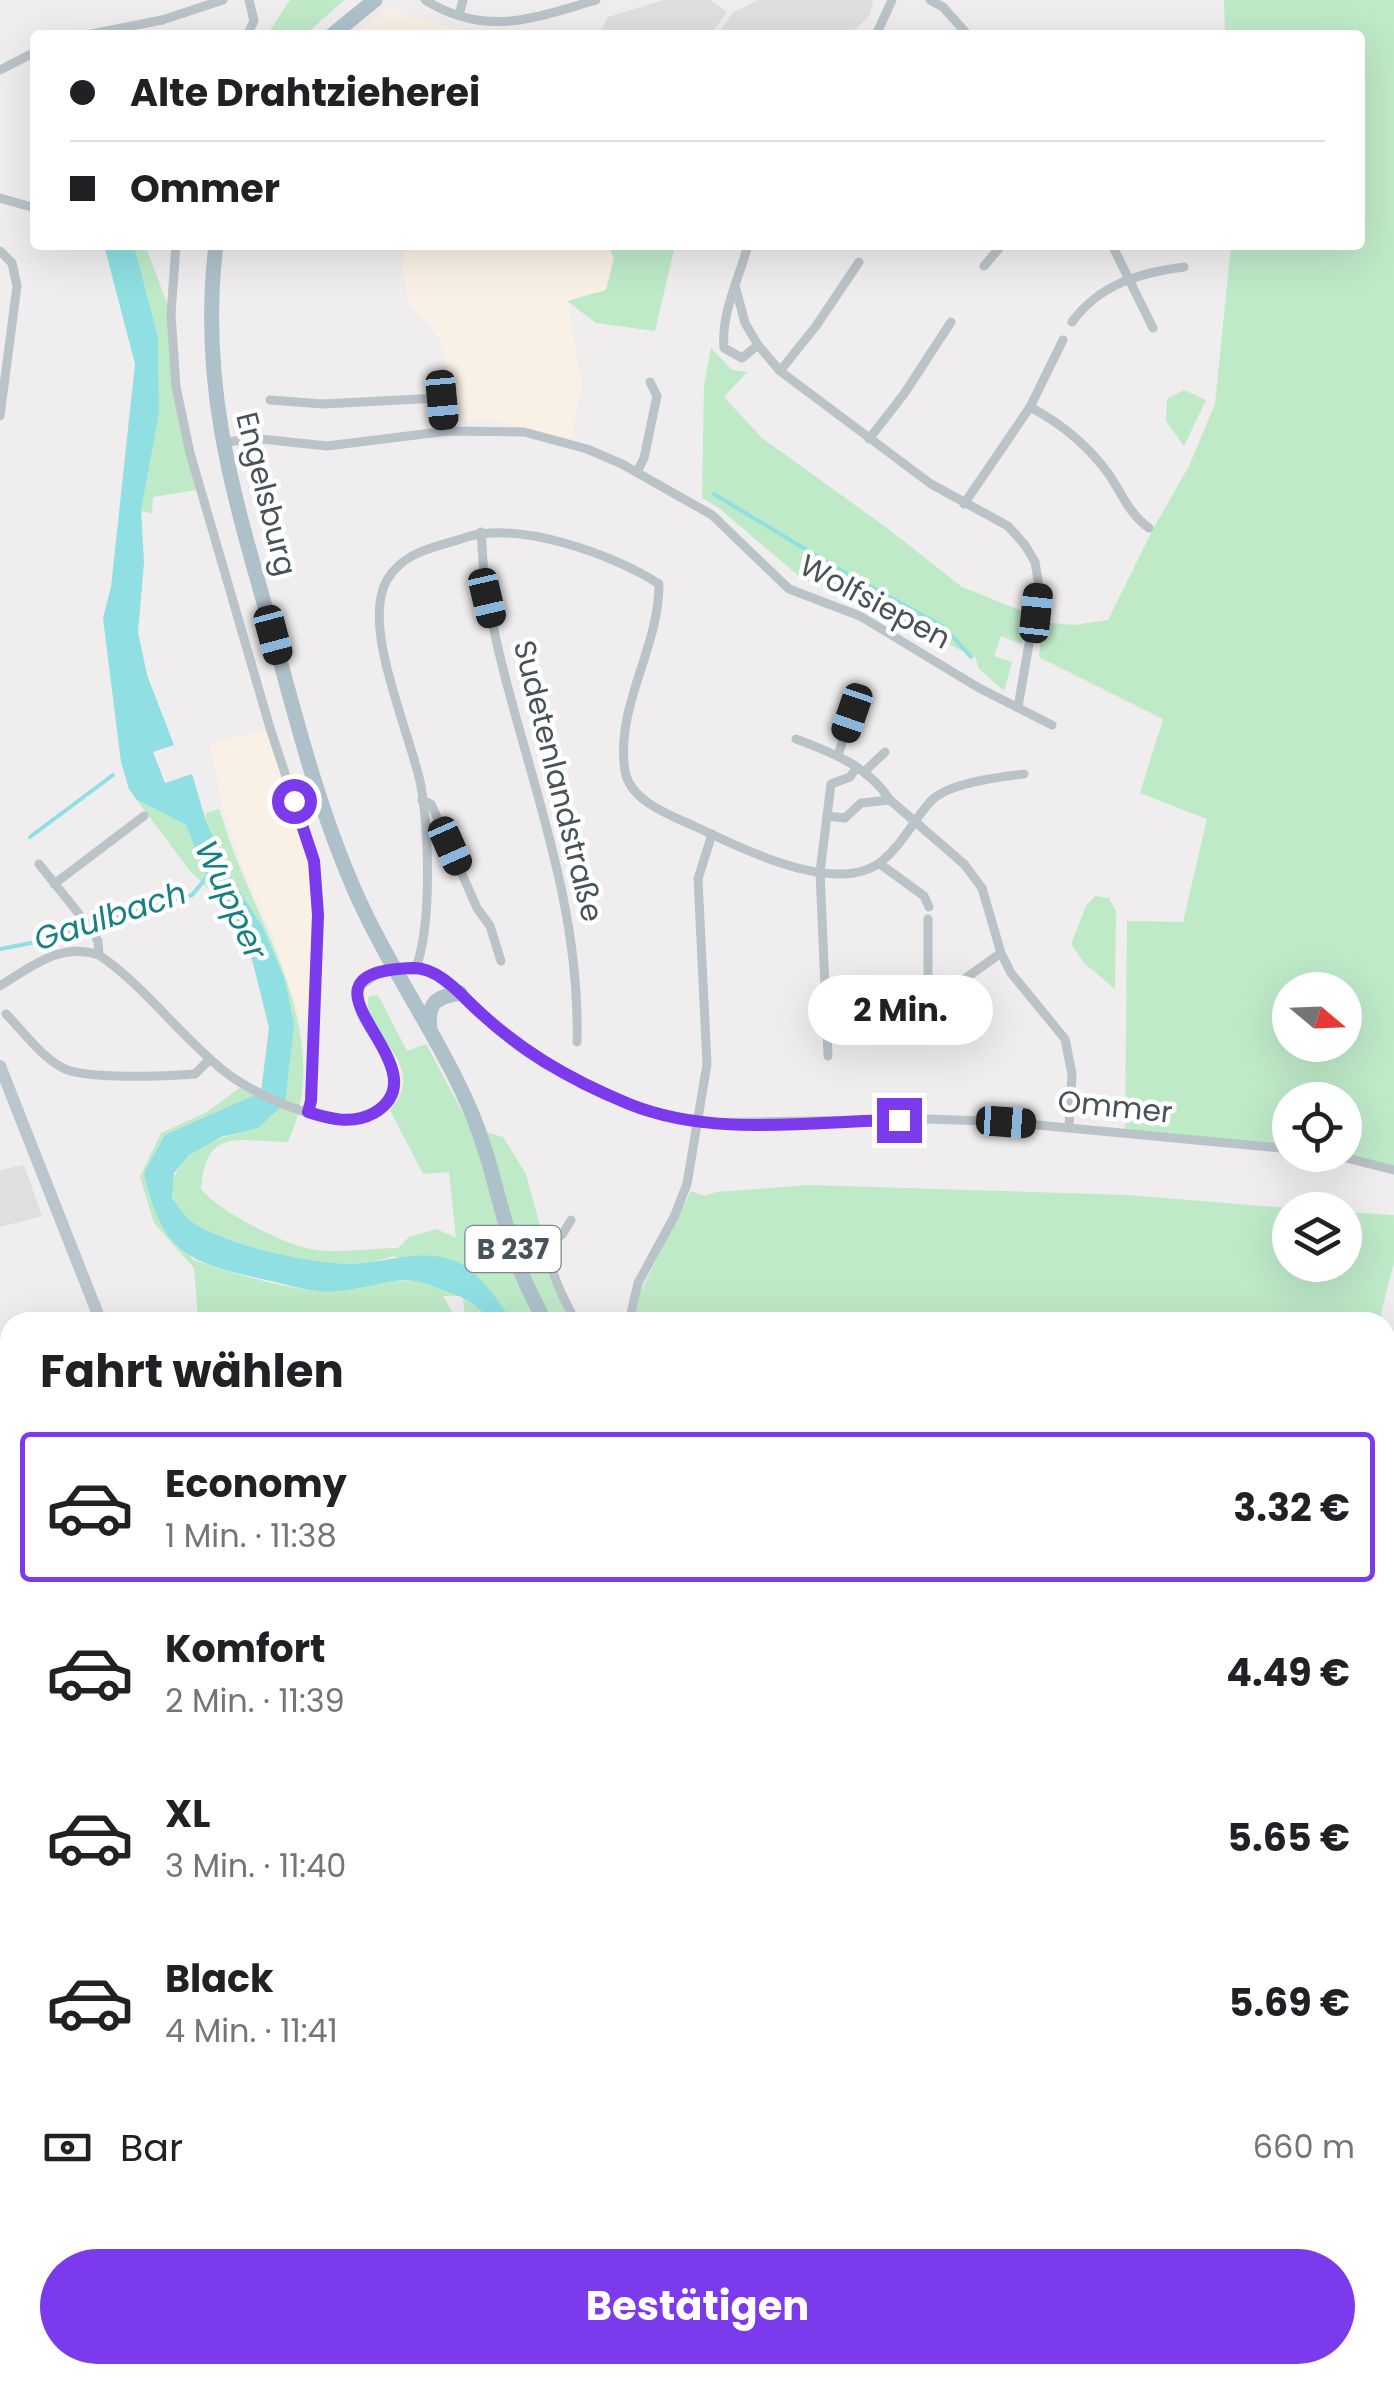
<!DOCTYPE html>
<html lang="de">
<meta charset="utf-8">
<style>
body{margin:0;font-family:Poppins,sans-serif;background:#f2f2f2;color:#202124;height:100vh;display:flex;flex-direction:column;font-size:38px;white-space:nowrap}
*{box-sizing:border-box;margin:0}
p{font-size:32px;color:#757577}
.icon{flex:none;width:55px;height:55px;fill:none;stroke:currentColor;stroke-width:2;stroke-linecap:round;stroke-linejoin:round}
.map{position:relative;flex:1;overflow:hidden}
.drawer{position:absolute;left:0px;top:1312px;width:1395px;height:1072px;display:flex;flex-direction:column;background:#fff;border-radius:30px 30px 0 0;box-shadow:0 10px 40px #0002}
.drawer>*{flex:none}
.banner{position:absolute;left:30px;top:30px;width:1335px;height:220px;border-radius:10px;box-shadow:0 10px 40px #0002;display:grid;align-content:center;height:220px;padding:0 40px;background:#fff}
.needle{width:65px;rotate:109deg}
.tools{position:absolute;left:1272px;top:972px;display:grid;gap:20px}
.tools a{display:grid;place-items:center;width:90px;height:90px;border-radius:50%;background:#fff;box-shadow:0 10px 40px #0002;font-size:50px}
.end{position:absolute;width:45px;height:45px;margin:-22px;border:12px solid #7c3aed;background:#fff;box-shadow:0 0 0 5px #fff}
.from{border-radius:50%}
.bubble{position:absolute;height:70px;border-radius:35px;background:#fff;box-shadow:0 10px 40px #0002;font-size:32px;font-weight:700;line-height:70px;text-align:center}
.car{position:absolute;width:30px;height:60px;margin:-30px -15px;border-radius:12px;box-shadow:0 0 8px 2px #0007;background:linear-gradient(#222 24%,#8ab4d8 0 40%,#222 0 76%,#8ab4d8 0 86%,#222 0)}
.banner b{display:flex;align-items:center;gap:35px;height:95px;font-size:38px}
.banner b+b{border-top:2px solid #e0e0e0}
.banner i{width:25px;height:25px;background:#202124}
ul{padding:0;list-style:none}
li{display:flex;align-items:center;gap:30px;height:150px;margin:0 20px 15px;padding:0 20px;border:5px solid transparent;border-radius:10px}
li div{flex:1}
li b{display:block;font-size:38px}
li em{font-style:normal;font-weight:700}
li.active{border-color:#7c3aed}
li>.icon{width:90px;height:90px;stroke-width:1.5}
h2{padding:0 40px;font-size:45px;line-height:120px}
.pay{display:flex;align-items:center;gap:25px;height:110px;padding:0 40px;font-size:38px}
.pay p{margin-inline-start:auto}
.action{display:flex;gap:20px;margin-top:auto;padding:20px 40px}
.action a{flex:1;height:115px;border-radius:60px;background:#7c3aed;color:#fff;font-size:40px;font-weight:700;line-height:115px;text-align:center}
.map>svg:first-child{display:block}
.commercial{fill:#faf1e6}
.education{fill:#e0dede}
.green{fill:#beeac8;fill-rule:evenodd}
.water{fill:#8fdfe3}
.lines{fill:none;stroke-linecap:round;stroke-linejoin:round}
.stream{stroke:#8fdfe3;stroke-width:4}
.river{stroke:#8fdfe3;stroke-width:20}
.minor{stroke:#b9c3c8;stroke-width:9}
.secondary{stroke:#bac6cd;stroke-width:12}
.primary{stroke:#aec0ca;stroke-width:15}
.route{stroke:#7c3aed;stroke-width:12}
.labels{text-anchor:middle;stroke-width:9;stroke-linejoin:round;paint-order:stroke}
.shield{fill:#fff;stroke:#7e878a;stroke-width:2.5}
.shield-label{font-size:28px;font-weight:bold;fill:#475358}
.street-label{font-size:30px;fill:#475358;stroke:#fff}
.water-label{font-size:32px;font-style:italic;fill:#178085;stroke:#fff}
</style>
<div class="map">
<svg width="1394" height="2384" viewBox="0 0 1394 2384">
<rect width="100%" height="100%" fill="#efeded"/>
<g class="commercial">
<path d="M390,8L427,22L480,35H351Z"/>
<path d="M406,245H608L614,259L606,290L567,301L582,386L571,439L488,419L450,421L446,361L438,337L409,303L402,266Z"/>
<path d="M270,728L312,861L311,991L306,1021H301L272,933L242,866L222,804L210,744Z"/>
<path d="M139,2375H261L251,2384H139Z"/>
</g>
<g class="education">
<path d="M663,0H710L727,12L710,35H598L608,17Z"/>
<path d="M758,0H873L870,14L850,35H718L732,13Z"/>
<path d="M24,1165L42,1216L0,1227V1170Z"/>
<path d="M10,1597V1721L7,1726H0V1598Z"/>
<path d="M10,1767V2055H0V1780Z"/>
</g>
<g class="green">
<path d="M290,0H344L305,35H267Z"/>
<path d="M1224,0H1394V1170L1345,1155V1100H1290V1149L1125,1134L1127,921L1183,922L1207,819L1140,793L1163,719L1039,657L1042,622L1074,625L1108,620L1153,529L1189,466L1215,404L1231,245H1360V35H1225ZM1290,990H1345V1045H1290Z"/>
<path d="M134,245H145L171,314L176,387L196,490L153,497L152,513L141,511L159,413L158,337Z"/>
<path d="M608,245H675L655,331L596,323L567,301L606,290L614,258Z"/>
<path d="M711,348L732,370L747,372L724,397L762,438L887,528L962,587L1030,614L1021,644L1001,636L994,656L1012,662L1004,691L979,669L975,657L870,606L801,578L719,508L702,498L704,385Z"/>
<path d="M1184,390L1206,400L1184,446L1166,421L1167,399Z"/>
<path d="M136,799L186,825L213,893L190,871Z"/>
<path d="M219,809C226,829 232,849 240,868C276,955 330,1049 288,1142C240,1142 206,1125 201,1189C219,1211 282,1244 311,1249C338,1254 371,1248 398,1248L409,1237L437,1229L456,1238L449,1172L423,1174L390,1110C432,1062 359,1035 369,996L378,995L407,1051L426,1044L471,1128L503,1137L526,1174L548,1256L576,1322H465L463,1296L468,1298L394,1256C384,1259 374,1262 364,1263C324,1268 225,1245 192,1222C182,1215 172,1203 172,1191C175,1147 222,1137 258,1128L284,977L262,926L231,877L206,821V813Z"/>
<path d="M1095,896L1109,898L1116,911L1115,989L1085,964L1071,944L1086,906Z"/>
<path d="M245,1084L261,1092L204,1118L144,1173L193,1260C229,1272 285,1289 322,1291C355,1292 390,1275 422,1282C434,1285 447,1291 459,1296H443L458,1322H191L204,1318H198L194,1268L154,1223L140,1177L161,1133L207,1112Z"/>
<path d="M810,1185L1128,1195L1312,1210H1290V1265H1345V1212L1394,1215V1263L1381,1313L1383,1322H634L640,1292L691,1191L705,1196L716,1192Z"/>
<path d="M1385,1333L1394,1367V2384H519L522,2375H1385Z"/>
<path d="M0,2027L10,2040V2142L0,2147Z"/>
</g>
<path class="water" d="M104,245H134L158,337L159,413L141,511L144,562L138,632L147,675L174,745L153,752L165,783L192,774L206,821L231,877L262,926L284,977L294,1024L285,1103L258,1128L221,1137L189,1155L174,1173L172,1198C178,1206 184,1216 192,1222C225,1245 324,1268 363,1263C395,1260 423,1249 455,1261C478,1270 500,1302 512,1322H490C478,1304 467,1299 448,1292C433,1286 419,1280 403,1280C375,1282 348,1294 319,1291C298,1289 278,1282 258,1278C184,1262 161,1248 144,1173L165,1135L261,1092L269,1028L253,963L241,932L213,893L186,825L136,799L129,789L121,762L103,618L111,587L135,364Z"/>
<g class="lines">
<g class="stream">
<path d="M714,494L838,569L944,627L971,657"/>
<path d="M30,837L113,775"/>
<path d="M0,949L62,937L78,928L174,901L192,895L208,876"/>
<path d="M295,2384L296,2375"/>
</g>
<path class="river" d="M0,2278L10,2274"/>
<g class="minor">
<path d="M425,0C486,38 534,18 596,0"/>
<path d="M930,0L943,7L968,35"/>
<path d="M459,15L463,0"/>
<path d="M86,35L162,20L223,0"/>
<path d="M247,35L254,21L249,0"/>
<path d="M876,35L892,0"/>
<path d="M0,70L35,52"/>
<path d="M0,198L35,208"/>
<path d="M176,245L171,314L176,387L190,453L270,728L314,861L318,915L311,1101L308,1112"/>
<path d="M748,245C739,279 721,312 724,348L742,358L758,345"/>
<path d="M1112,245L1153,328"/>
<path d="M0,251L12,263L17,286L0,416"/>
<path d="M984,266L1002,245"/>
<path d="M736,289L745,323L758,345L780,371L931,484L1008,526L1025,545L1035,562L1039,586L1018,707"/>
<path d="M1072,322C1100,284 1139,273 1184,267"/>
<path d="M780,371L816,326L859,262"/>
<path d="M270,400L323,404L439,398L442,399L445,431"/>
<path d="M1030,407L1063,340"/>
<path d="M869,439L904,394L951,322"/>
<path d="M223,443L252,438L327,446L448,431L524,432L587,449L622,464L712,515L789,589L860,616L979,688L1052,725"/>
<path d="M637,472L644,458L657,396L650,382"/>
<path d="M964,504L1030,407C1062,424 1089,446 1110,476C1122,494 1130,515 1149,528"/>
<path d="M481,532C483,555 483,579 488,601C516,751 581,886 577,1042"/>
<path d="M796,739C833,753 868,766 890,800"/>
<path d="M838,755L852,713"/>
<path d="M864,772L885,752"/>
<path d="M422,800L431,804L436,815L477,908L490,926L501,961"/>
<path d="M827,816L831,784L850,777L857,767"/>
<path d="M39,864L91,929L98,941L99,955"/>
<path d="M880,864L924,896L929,907"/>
<path d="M54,884L144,816"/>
<path d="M928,919V1005L1001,953"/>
<path d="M416,968C432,923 429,833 421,786C411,734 360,626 387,580C404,551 434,548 464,538C517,520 613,554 659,584C659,649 615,706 625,771C630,801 670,815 694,826C740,847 836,898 882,861C902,845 913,821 930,802C947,783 999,777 1024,774"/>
<path d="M0,986C32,966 61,942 99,955C146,987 180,1036 224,1071C256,1097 374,1154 393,1090C406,1050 344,1025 361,985L380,972L416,968L436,975L518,1046L546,1065L630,1104L695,1123L931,1119L1006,1122L1290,1149"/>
<path d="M6,1014C23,1031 41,1057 63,1068C86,1080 167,1076 195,1074L210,1059"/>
<path d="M828,1056L820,872L827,816L845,818L861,803L890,800L964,864L982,888L1001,953L1011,973L1065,1039L1072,1074L1069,1127"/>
<path d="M1334,1155L1394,1170"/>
<path d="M571,1220L562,1235L551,1240C546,1269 563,1297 576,1322"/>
<path d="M629,1322L638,1283L674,1217L687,1184L707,1064L698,879L712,834"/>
<path d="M1385,1777L1394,1783"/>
<path d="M0,2132L10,2127"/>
<path d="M519,2384L522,2375"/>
</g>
<g class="secondary">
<path d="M0,1066L101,1322"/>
<path d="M131,2384L133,2375"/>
</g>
<g class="primary">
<path d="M332,35L375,0"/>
<path d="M216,245C198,391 237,506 276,645C298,727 320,811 354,889C387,965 437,1033 470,1109C491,1158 500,1211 517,1261C524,1282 535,1302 545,1322"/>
<path d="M430,1030C427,1003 435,997 460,993"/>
<path d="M269,2384L279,2375"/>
</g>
</g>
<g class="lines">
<path class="route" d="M294,801L314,861L318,915L311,1101L308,1112C330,1119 352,1125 374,1113C451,1068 272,972 414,968C436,968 456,989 470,1003C517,1049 568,1079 629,1104C713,1138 810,1121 899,1120"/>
</g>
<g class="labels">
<rect class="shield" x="465.5" y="1226" width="95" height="46" rx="8"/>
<g class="shield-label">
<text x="513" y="1259">B 237</text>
</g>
<g class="street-label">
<text transform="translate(266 494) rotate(76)" y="10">Engelsburg</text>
<text transform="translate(875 602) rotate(28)" y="10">Wolfsiepen</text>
<text transform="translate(558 781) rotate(76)" y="10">Sudetenlandstraße</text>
<text transform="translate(1115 1107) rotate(6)" y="10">Ommer</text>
</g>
<g class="water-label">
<text transform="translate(231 900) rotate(65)" y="11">Wupper</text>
<text transform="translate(110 916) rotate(-18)" y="11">Gaulbach</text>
</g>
</g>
</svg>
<div class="tools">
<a><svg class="needle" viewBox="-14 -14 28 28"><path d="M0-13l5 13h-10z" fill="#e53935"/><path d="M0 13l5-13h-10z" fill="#757577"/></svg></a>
<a><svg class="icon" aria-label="locate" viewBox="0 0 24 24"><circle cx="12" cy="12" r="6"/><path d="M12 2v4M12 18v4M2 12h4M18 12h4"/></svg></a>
<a><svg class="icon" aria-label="layers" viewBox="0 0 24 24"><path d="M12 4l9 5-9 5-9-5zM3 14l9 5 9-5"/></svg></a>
</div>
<i class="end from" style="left:294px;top:801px"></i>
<i class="end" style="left:899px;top:1120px"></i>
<div class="bubble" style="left:808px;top:975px;width:185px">2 Min.</div>
<i class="car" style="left:442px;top:400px;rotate:175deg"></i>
<i class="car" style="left:487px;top:598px;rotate:167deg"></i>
<i class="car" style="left:1036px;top:613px;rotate:6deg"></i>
<i class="car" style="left:273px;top:635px;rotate:165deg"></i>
<i class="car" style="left:852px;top:713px;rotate:199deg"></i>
<i class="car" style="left:450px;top:846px;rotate:156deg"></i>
<i class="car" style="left:1006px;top:1122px;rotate:94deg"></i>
<div class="banner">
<b><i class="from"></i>Alte Drahtzieherei</b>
<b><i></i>Ommer</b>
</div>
<section class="drawer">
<h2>Fahrt wählen</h2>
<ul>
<li class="active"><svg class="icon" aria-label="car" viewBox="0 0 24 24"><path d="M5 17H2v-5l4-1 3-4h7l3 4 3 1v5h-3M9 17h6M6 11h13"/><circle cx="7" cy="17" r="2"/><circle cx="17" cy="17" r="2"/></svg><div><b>Economy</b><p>1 Min. · 11:38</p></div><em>3.32 €</em></li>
<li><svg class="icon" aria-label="car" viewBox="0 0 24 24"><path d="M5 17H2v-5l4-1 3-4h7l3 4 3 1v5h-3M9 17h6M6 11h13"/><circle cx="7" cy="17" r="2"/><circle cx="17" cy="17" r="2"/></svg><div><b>Komfort</b><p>2 Min. · 11:39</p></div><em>4.49 €</em></li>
<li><svg class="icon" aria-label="car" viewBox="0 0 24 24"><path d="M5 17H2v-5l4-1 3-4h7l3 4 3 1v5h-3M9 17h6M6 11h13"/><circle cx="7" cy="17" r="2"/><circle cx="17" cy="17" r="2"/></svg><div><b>XL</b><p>3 Min. · 11:40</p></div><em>5.65 €</em></li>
<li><svg class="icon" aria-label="car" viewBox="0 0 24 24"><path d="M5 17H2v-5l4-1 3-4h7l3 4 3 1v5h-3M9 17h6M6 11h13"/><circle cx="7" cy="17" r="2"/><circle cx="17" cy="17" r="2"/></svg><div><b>Black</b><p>4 Min. · 11:41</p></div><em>5.69 €</em></li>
</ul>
<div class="pay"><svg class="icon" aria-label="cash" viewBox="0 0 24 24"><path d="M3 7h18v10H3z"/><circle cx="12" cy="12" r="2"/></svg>Bar<p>660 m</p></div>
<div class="action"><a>Bestätigen</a></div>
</section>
</div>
